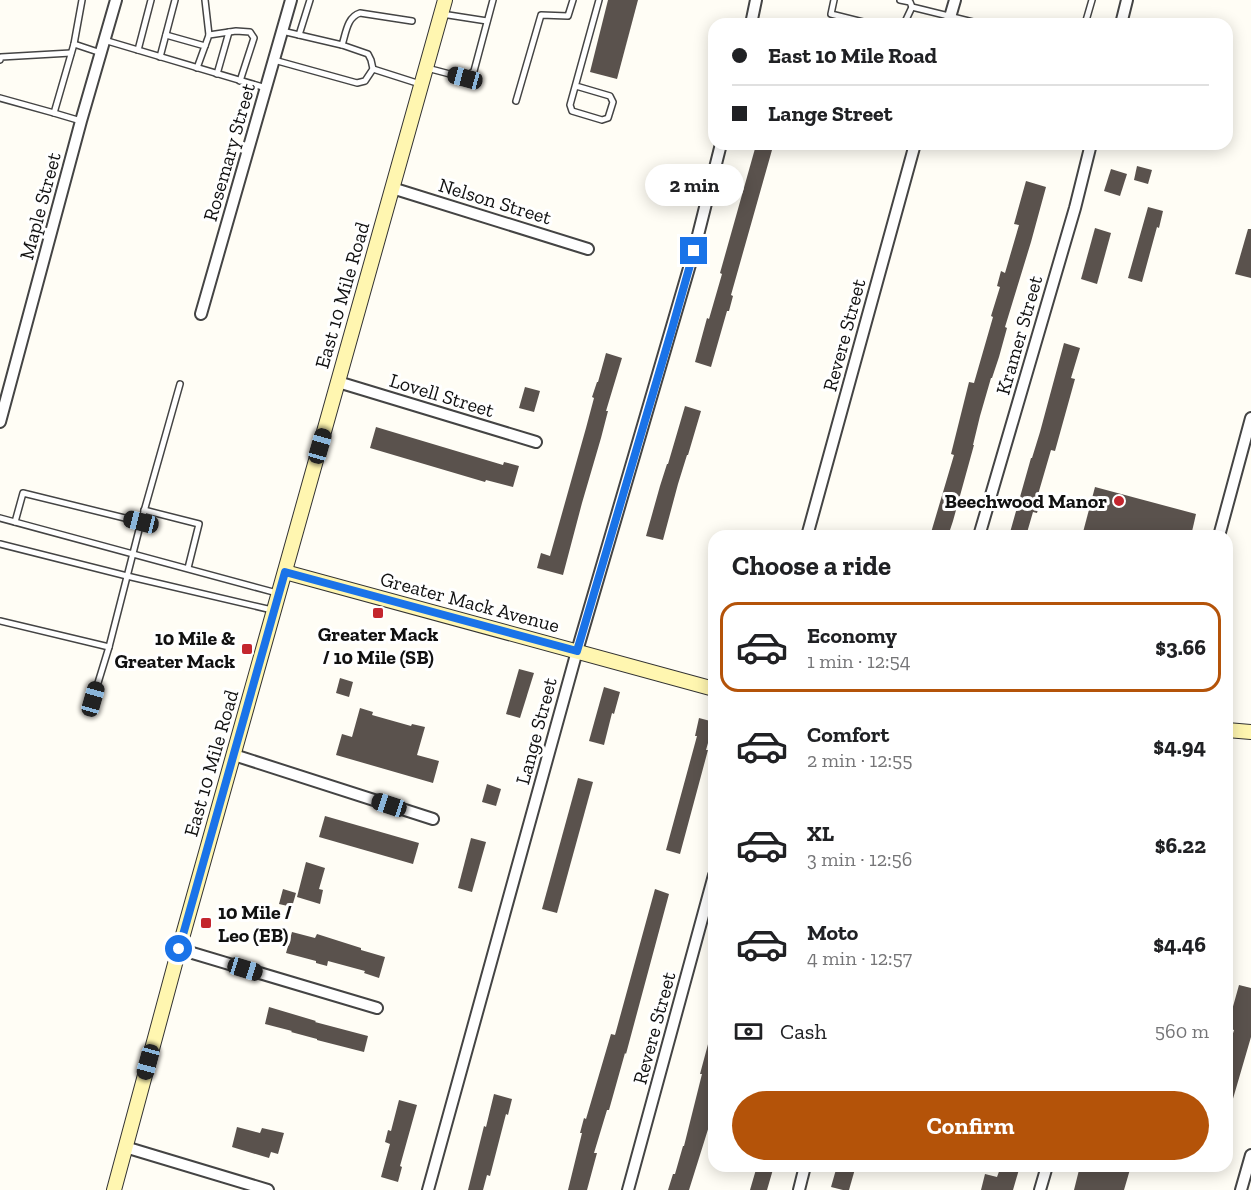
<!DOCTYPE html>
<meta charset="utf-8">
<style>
body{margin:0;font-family:"Zilla Slab",serif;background:#f2f2f2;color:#202124;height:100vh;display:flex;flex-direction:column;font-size:22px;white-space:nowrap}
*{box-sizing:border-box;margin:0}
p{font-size:20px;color:#757577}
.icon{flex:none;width:33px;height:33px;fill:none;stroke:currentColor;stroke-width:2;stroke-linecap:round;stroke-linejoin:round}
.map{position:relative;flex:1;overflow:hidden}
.drawer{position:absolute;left:708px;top:530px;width:525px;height:642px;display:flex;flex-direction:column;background:#fff;border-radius:18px;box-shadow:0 3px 15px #0003}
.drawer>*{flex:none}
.hud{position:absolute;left:708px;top:18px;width:525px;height:132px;border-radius:18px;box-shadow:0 3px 15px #0003;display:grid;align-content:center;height:132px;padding:0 24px;background:#fff}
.end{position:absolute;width:27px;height:27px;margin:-14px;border:8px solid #1a73e8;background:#fff;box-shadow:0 0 0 3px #fff}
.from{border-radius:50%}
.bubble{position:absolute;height:42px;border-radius:21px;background:#fff;box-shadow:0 3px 15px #0003;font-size:20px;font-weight:700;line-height:42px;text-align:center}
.car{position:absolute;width:18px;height:36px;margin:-18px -9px;border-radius:8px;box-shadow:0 0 4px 2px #0007;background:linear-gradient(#222 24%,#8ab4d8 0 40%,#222 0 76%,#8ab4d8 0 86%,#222 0)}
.hud b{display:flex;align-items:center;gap:21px;height:57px;font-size:22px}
.hud b+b{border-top:2px solid #e0e0e0}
.hud i{width:15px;height:15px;background:#202124}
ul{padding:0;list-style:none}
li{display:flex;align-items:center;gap:18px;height:90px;margin:0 12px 9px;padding:0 12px;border:3px solid transparent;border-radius:18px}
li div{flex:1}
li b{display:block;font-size:22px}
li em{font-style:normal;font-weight:700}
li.selected{border-color:#b45309}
li>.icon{width:54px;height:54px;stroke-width:1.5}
h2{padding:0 24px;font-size:27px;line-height:72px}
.pay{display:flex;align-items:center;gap:15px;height:66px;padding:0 24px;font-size:22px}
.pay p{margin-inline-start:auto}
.cta{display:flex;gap:12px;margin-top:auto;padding:12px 24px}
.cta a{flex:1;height:69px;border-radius:36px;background:#b45309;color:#fff;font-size:24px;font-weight:700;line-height:69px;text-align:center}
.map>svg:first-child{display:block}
.building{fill:#5a524d}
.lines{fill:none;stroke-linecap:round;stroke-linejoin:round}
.lane-casing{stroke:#444;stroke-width:8}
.street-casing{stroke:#444;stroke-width:14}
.secondary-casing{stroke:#333;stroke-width:16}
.lane{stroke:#fff;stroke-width:5}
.street{stroke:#fff;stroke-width:10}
.secondary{stroke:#fff6b0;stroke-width:14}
.route{stroke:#1a73e8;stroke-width:8}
.poi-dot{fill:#c4262e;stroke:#fff;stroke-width:2}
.labels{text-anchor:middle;stroke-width:6;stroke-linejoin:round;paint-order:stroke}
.street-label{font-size:20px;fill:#111;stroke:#fff}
.poi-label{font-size:20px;font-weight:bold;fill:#111;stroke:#fff;text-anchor:end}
</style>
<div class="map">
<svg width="1251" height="1190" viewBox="0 0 1251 1190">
<rect width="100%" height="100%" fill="#fffdf5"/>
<g class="building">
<path d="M608,0H638L617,79L590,72Z"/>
<path d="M756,145L772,150L731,295L733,296L729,311H727L711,367L695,362L707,318L709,319L722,274L720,273Z"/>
<path d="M1137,166L1152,170L1148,184L1134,180Z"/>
<path d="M1111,169L1127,174L1120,196L1104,191Z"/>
<path d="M1026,181L1046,187L1031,242L1005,327L1007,328L999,357L992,378H991L980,416L973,445H974L953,521L948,536H930L954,455L951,454L969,382L974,383L993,317L991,316L1000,287L997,286L1001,271L1005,273L1019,225L1014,224Z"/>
<path d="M1148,207L1163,211L1159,228L1157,227L1142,282L1128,278Z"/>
<path d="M1095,228L1111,233L1097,284L1081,279Z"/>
<path d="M1248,229H1251V278L1235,274Z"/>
<path d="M1064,343L1080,348L1071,378L1075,379L1055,451L1051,450L1037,498L1041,499L1037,513L1033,512L1026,536H1009L1031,458H1032L1040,432Z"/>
<path d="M606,353L622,358L606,411H608L601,438L582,503L563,575L537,568L541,553L550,556L586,428L594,398L592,397L597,382H598Z"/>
<path d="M525,387L540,391L534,412L519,408Z"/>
<path d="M685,406L701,411L688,455H687L678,484L663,540L646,536L660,486L667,464H668Z"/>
<path d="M376,427L503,465L504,462L519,466L513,487L486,480L485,482L370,448Z"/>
<path d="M1095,487L1196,514L1191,536H1082Z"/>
<path d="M519,669L534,673L520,718L506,714Z"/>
<path d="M340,678L353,682L349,697L336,693Z"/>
<path d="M604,687L620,692L614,714L612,713L604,745L589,741Z"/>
<path d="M360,708L373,712L372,715L411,726L412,724L425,727L417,755L439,761L433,783L336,755L342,734L352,737Z"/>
<path d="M699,718L714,722L706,750H708L680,854L666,850L697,736H695Z"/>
<path d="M578,778L593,782L557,913L542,909Z"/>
<path d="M487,784L501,789L496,806L482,802Z"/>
<path d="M325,816L419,843L413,864L319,837Z"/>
<path d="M471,838L486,842L472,892L458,888Z"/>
<path d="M306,862L325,868L319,889L323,890L320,904L297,897Z"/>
<path d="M283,889L296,893L292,907L279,904Z"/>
<path d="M655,889L669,894L626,1054L625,1053L609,1110H607L594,1153H597L587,1190H568L582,1133H580L584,1118L586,1119L611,1034L615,1035Z"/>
<path d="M292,932L315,938L317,934L361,948V950L385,957L379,978L364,973L365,971L328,961L327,966L316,963V961L286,953Z"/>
<path d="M1239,985L1251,988V1037L1230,1109H1227V1053L1234,1030L1227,1028Z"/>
<path d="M269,1007L316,1021L315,1022L368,1036L364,1052L317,1040V1039L291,1032L292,1031L265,1024Z"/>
<path d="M711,1033L714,1034V1105L710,1123L689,1190H668L673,1174H675L683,1146H684L702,1074H700Z"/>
<path d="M494,1094L512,1099L508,1115L506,1114L490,1176L487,1175L483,1190H468L484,1126L486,1127Z"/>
<path d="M399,1100L417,1105L400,1166L402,1167L398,1182L381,1177L390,1144L385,1142L388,1130L391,1131Z"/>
<path d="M237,1127L260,1133L262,1128L284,1133L278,1154L271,1152L269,1158L232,1147Z"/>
<path d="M757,1166H774L767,1190H750Z"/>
<path d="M837,1166H844L855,1169L849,1190H843L831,1187Z"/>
<path d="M1001,1166H1020L1013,1190H981L985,1174L997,1177Z"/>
<path d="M1080,1166H1131L1124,1190H1074Z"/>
</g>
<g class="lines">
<defs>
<g id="lane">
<path d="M205,0L209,35"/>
<path d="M834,0L831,14L871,24"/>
<path d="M900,0L910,2L912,7L981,24"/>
<path d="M442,14L487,21"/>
<path d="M904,24L912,7"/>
<path d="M1085,24L1092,0"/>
<path d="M282,31L342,45C346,33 347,17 360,13L412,21"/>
<path d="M166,35L205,46L197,68"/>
<path d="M299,35L310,0"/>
<path d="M104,40L266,88"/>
<path d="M74,44L101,53"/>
<path d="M205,46L209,35L236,31L250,32L254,38L240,81"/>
<path d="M138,50L151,0"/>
<path d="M160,57L175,0"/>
<path d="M0,60L1,57L71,53"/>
<path d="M274,60L357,83L365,81L373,69L371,60L368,54L342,45"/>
<path d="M427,68L465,78L474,71L493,0"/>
<path d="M373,69L420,84"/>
<path d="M217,74L229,32"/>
<path d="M576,86L610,96L613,102L608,118L602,120L572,111L570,105L599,0"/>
<path d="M0,98L54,113"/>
<path d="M516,101L541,15L568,16L573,0"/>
<path d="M81,121L54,113L74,44L82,0"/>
<path d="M144,510L199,524L188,568"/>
<path d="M0,518L277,593"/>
<path d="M15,522L23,493L141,522"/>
<path d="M0,544L127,576L272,610"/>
<path d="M0,621L109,647"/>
<path d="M93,699L109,647L141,522L180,384"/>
</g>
<g id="street">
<path d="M751,24L756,0"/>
<path d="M948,24L955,0"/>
<path d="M1121,24L1127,0"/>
<path d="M392,188L588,249"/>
<path d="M201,314L291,0"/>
<path d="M338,382L536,442"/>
<path d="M0,422L81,121L116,0"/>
<path d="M807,536L915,144"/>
<path d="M979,536L1075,208L1091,144"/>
<path d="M1219,536L1251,418"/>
<path d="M234,755L433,819"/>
<path d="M179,949L377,1008"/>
<path d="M125,1147L268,1190"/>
<path d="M428,1190L577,651L694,251L721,144"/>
<path d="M628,1190L714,875"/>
<path d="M799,1190L805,1166"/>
<path d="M1040,1190L1047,1166"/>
<path d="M1241,1190L1251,1155"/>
</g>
<g id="secondary">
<path d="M285,572L714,689"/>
<path d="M1227,730L1251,732"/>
<path d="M114,1190L179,949L445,0"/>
</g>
</defs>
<use href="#lane" class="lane-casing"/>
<use href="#street" class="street-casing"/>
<use href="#secondary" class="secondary-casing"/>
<use href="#lane" class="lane"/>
<use href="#street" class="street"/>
<use href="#secondary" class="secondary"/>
</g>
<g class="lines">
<path class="route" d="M179,949L285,572L577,651L672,329L694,251"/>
</g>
<g class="poi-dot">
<circle cx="1119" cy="501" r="6"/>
<rect x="372" y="607" width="12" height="12" rx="3"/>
<rect x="241" y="643" width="12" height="12" rx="3"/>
<rect x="200" y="917" width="12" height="12" rx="3"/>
</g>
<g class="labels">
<g class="street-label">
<text transform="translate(229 152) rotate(-74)" y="7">Rosemary Street</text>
<text transform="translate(495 201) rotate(17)" y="7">Nelson Street</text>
<text transform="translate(40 206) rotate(-75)" y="7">Maple Street</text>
<text transform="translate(342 295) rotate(-74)" y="7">East 10 Mile Road</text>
<text transform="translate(844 335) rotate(-75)" y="7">Revere Street</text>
<text transform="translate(1019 335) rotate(-74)" y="7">Kramer Street</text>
<text transform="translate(442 395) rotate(17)" y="7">Lovell Street</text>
<text transform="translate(470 602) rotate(15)" y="7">Greater Mack Avenue</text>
<text transform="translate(536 731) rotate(-75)" y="7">Lange Street</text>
<text transform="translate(211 763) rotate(-74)" y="7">East 10 Mile Road</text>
<text transform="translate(654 1028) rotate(-75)" y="7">Revere Street</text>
</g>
<g class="poi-label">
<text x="1107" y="508">Beechwood Manor</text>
<text x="378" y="641" text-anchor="middle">Greater Mack<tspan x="378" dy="23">/ 10 Mile (SB)</tspan></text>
<text x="235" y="645">10 Mile &amp;<tspan x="235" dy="23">Greater Mack</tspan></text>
<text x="218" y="919" text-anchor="start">10 Mile /<tspan x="218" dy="23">Leo (EB)</tspan></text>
</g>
</g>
</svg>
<i class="end from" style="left:179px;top:949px"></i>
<i class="end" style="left:694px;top:251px"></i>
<div class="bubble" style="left:645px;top:164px;width:99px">2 min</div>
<i class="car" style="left:465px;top:78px;rotate:285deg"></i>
<i class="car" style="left:320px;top:446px;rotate:16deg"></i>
<i class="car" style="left:141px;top:522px;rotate:284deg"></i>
<i class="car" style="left:93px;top:699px;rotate:16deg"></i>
<i class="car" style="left:389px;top:805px;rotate:288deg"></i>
<i class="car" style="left:245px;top:969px;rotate:107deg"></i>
<i class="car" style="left:148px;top:1062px;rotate:195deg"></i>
<div class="hud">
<b><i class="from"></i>East 10 Mile Road</b>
<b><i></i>Lange Street</b>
</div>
<section class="drawer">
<h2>Choose a ride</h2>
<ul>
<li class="selected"><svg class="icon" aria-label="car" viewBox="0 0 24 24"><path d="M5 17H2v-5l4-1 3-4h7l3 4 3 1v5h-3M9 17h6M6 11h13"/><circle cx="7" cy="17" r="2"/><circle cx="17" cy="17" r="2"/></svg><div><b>Economy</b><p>1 min · 12:54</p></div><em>$3.66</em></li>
<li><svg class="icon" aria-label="car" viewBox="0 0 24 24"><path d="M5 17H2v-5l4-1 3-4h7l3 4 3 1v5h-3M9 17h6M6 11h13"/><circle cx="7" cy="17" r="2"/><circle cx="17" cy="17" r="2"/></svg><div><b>Comfort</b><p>2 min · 12:55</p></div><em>$4.94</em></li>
<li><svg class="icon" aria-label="car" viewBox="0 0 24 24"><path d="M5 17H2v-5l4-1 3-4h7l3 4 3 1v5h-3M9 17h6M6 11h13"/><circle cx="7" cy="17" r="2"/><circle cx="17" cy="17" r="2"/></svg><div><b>XL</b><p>3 min · 12:56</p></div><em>$6.22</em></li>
<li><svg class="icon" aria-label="car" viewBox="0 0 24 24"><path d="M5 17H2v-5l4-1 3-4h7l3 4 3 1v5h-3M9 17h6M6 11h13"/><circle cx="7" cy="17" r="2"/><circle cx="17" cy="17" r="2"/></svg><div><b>Moto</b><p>4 min · 12:57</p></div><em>$4.46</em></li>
</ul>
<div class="pay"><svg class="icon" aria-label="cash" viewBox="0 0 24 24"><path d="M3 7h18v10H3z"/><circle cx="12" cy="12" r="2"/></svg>Cash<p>560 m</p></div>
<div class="cta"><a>Confirm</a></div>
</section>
</div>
